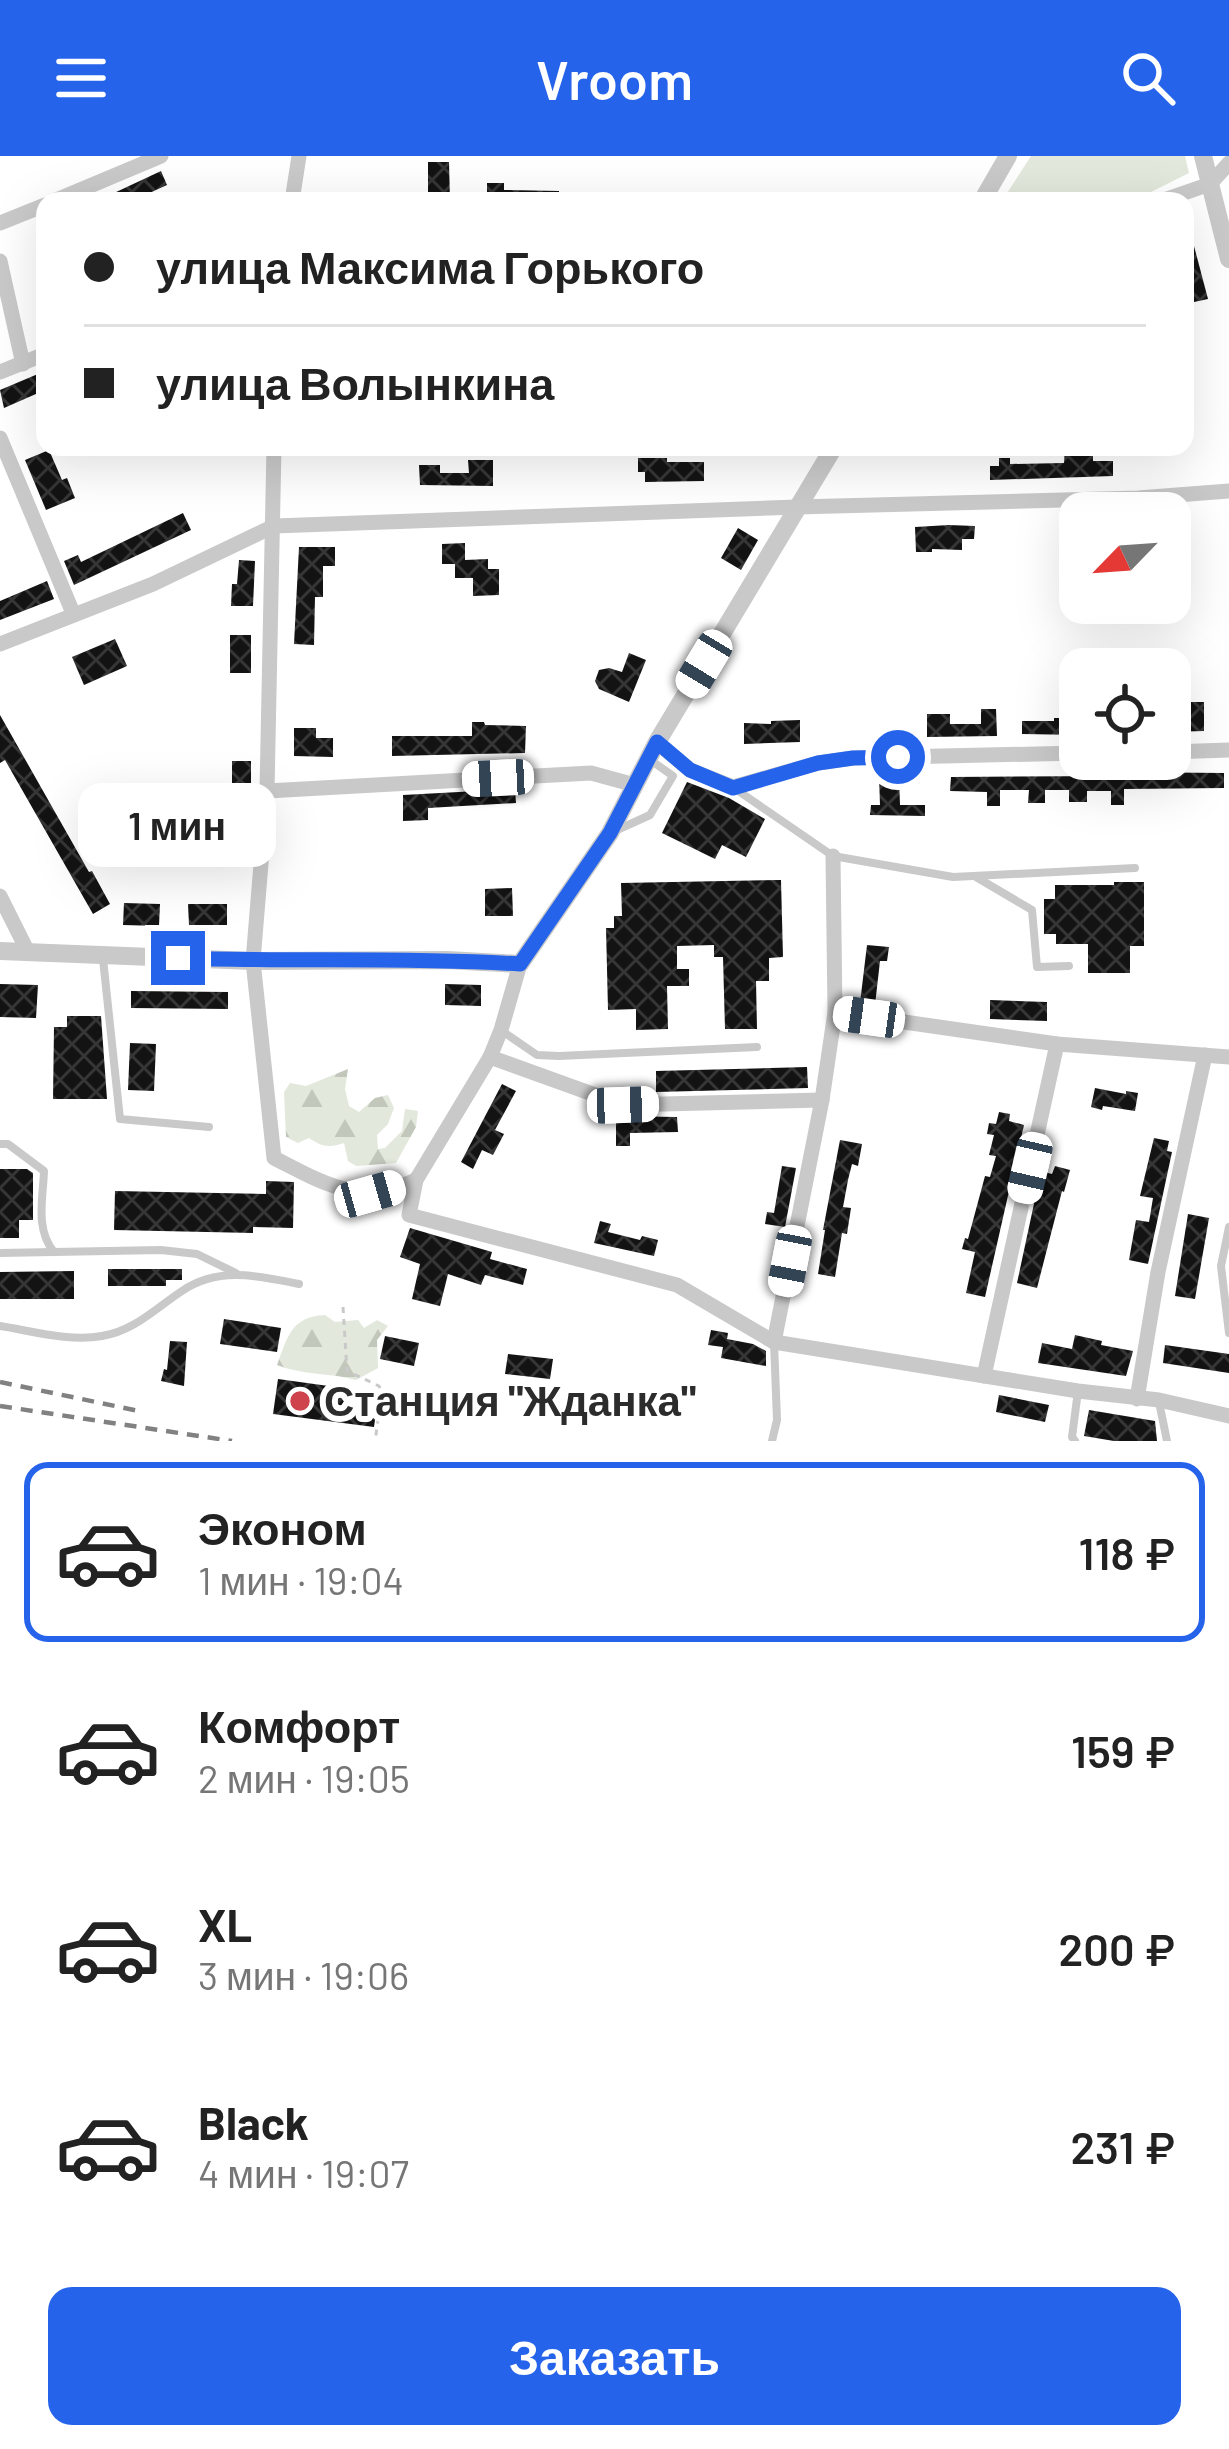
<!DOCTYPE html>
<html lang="ru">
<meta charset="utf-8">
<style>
body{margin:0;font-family:Barlow,sans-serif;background:#f2f2f2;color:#222;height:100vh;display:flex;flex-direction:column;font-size:45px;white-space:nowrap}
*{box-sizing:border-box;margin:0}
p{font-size:39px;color:#767676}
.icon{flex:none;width:66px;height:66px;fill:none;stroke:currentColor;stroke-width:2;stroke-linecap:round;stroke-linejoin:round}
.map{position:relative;height:1285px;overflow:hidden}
.drawer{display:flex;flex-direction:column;background:#fff;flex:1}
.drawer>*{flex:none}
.banner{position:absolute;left:36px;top:36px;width:1158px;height:264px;border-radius:24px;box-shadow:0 12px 48px #0002;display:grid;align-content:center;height:264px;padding:0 48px;background:#fff}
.needle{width:78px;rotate:245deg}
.buttons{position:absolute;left:1059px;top:336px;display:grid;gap:24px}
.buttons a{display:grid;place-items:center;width:132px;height:132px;border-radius:24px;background:#fff;box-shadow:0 12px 48px #0002;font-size:60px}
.end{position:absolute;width:54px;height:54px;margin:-27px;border:15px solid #2563eb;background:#fff;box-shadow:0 0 0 6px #fff}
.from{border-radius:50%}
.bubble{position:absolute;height:84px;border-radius:24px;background:#fff;box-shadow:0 12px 48px #0002;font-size:39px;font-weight:600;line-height:84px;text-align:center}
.car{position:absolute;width:36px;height:72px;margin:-36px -18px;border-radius:15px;box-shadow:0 0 9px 3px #0007;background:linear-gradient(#fff 24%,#345 0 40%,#fff 0 76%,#345 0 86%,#fff 0)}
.banner b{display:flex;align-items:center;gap:42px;height:114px;font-size:45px}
.banner b+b{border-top:3px solid #e0e0e0}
.banner i{width:30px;height:30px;background:#222}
ul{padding:21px 0 0;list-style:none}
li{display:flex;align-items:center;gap:36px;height:180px;margin:0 24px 18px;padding:0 24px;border:6px solid transparent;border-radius:24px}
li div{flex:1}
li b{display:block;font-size:45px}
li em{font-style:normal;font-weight:600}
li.on{border-color:#2563eb}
li>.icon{width:108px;height:108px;stroke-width:1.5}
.cta{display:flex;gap:24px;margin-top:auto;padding:24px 48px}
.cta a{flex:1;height:138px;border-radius:24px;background:#2563eb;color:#fff;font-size:48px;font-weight:600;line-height:138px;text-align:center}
header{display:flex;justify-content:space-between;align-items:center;height:156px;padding:0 48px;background:#2563eb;color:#fff;font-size:54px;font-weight:600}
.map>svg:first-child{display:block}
.forest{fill:url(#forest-firs)}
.green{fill:#e2e8db}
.building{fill:url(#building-cross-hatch)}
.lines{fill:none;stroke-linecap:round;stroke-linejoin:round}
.path{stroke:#c9c9c9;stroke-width:3;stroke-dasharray:6 6;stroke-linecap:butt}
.service{stroke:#c9c9c9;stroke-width:8}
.minor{stroke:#c9c9c9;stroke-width:15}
.tertiary{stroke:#c9c9c9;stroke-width:18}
.rail{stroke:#818181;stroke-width:4.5;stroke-dasharray:12 9;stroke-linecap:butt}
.route{stroke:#2563eb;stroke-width:15}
.poi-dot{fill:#ce434c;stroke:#fff;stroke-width:4.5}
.labels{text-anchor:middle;stroke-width:12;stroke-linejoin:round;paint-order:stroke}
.poi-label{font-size:42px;font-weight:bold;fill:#2c2c2c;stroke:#fff;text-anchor:start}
</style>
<header><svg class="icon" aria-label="menu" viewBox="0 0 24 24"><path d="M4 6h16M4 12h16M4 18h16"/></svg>Vroom<svg class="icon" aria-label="search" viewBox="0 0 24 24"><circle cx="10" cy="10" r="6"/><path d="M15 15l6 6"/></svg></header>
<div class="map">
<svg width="1229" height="1285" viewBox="0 0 1229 1285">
<defs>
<pattern id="forest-firs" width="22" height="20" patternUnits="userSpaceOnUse" patternTransform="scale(3)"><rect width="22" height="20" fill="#e2e8db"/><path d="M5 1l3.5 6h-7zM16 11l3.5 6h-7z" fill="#c2c7bc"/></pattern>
<pattern id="building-cross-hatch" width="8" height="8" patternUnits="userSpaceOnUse" patternTransform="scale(3)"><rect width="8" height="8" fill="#131313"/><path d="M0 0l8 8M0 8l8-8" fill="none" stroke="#363636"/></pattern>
</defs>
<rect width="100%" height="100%" fill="#fff"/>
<g class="forest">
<path d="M348,913L345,933L349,950L359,956L375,942L388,939L394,952L388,968L377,979L378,993L385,992L402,975L405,953L418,955L416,971L396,1007L356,1010L348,1005L344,987C329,992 322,991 309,982L298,987L286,981L284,936L290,927L306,930Z"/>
<path d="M325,1159L335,1166L358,1164L364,1172L377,1164L388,1170L377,1184L378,1212L356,1224C327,1216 306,1220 277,1209C288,1180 291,1161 325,1159Z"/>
</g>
<path class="green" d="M1031,0H1185L1189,17L1133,45H1002Z"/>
<g class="building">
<path d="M428,6H449L450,45H428Z"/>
<path d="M161,15L167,29L132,45H97Z"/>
<path d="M487,27H504V34L559,35V45H487Z"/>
<path d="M1185,71H1189L1208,143L1185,148Z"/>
<path d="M45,215V234L4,252L0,234Z"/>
<path d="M1065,291H1093V305H1113V320L990,324V310H999V302H1010V308L1064,307Z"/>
<path d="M49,294L62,324L67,322L75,342L46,354L25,304Z"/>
<path d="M638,302H667V306H704V325L645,326V316H638Z"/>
<path d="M468,304H493V330L420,329L419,309H440V317H469Z"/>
<path d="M183,357L191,374L74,429L64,405L78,399L81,406Z"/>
<path d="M949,369L975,370L974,383H962V394L932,393V396H916L915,371Z"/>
<path d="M738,372L758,384L741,414L721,402Z"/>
<path d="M465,387V404L488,403V413H499V439L473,440V422H455V408H442V388Z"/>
<path d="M299,391H335V410H323V441H315L314,489L294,488Z"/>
<path d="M239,404L255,405L253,450H231L232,428H237Z"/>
<path d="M47,425L54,443L0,464V445Z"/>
<rect x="230" y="479" width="21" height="38"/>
<path d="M115,483L127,510L84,529L72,501Z"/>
<path d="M629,497L646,504L629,546L599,533L595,525L599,514L609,512L622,516Z"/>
<path d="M1189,546H1204V575L1170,576V556H1189Z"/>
<path d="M981,553H996L997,580L927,581V558H950V568H981Z"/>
<path d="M0,559L89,716L92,715L110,748L93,758L5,604L0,607Z"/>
<path d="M1054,562H1080V579L1022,578V565H1054Z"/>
<path d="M800,564V586L744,588V567L771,568V565Z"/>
<path d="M472,566H484L485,569L526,570L525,597L392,600V580H472Z"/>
<path d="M294,572H316V582H333V601L294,600Z"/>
<rect x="232" y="605" width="19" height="42"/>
<path d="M1118,616L1224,617V632L1124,633V649H1111V635H1087V646H1069V634H1045V647H1028L1029,634H1000V650H987V636L950,635L951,621L1118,620Z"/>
<path d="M899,620L900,649H925V660L870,659L871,649H880L879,621Z"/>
<path d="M687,626L729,642L765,663L746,701L722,689L715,703L662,677Z"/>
<path d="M515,633L516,647L428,652V664L403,665V639Z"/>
<path d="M229,673L251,674L249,710L228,709Z"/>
<path d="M781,724L783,801L769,802V825H756L757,873H725L723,801H714V789L677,790V813H689V830H667L668,873L636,874V853L608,854L606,772H614V760H622L621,727Z"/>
<path d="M1114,726H1144V790H1130V817H1088V788H1056V778H1044V743H1055V729H1114Z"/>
<path d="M512,732L513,760H485V733Z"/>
<path d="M124,747L160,748L159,770L123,769Z"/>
<path d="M188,748H227V769H189Z"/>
<path d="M867,789L889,791L887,805H880L875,849L860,847Z"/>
<path d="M0,828L38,829L36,862L0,861Z"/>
<path d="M445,828L481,829V850L445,849Z"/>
<path d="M131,835L228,836V853L131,852Z"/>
<path d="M990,844L1047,846V865L990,863Z"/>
<path d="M67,860H101L107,943H53L54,871H67Z"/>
<path d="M130,887L156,888L154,935L128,934Z"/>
<path d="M807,911L808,932L656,936V915Z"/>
<path d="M502,928L516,935L495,974L504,978L493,999L482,994L473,1013L461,1006Z"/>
<path d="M1095,932L1126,938V935L1138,937L1135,955L1103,950L1102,954L1091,951Z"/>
<path d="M999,956L1010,958L1009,965L1024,969L985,1141L966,1137L975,1096L962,1093L965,1082L968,1083L985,1020L990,1021L996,1000L989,999L994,979L987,978L989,967L996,968Z"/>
<path d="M616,960L677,961L678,976L630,977V990H616Z"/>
<path d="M1154,982L1169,985L1167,995L1172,996L1148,1108L1129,1104L1136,1064L1149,1066L1153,1042L1140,1040Z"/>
<path d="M840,984L862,988L858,1010L852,1008L848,1024L843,1051L851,1052L847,1078L842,1077L835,1121L818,1118L825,1074H823Z"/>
<path d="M782,1010L796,1012L785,1071L765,1068L767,1056L774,1057Z"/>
<path d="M1055,1010L1070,1014L1064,1036L1062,1035L1037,1132L1017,1127L1035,1043L1038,1044L1045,1016L1052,1018Z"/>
<path d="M0,1013H27L33,1017V1064H19V1082H0Z"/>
<path d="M266,1025L294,1026L293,1072L253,1071V1077L114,1074L115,1035L266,1038Z"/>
<path d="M1188,1058L1209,1062L1195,1143L1175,1140Z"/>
<path d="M600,1065L611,1068L608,1076L640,1084L642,1080L658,1084L654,1100L594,1087Z"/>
<path d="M410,1072L492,1096L490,1103L527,1113L523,1129L485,1119L481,1129L448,1118L440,1150L412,1143L420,1108L400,1101Z"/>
<path d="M108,1113H182V1124H166V1130H108Z"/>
<path d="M74,1115V1143H0V1116Z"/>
<path d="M224,1163L281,1172L277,1196L220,1188Z"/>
<path d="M711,1174L728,1177L727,1183L753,1188L766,1195V1210L721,1202L723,1191L708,1189Z"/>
<path d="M1075,1179L1102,1185L1101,1189L1133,1195L1126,1220L1038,1207L1042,1187L1072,1193Z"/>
<path d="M385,1180L419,1187L414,1210L380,1203Z"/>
<path d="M170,1185L187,1186L184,1230L161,1225L164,1213L167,1214Z"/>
<path d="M1165,1189L1229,1198V1217L1163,1207Z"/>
<path d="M508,1198L553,1203L550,1223L505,1218Z"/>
<path d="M278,1223L379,1237L374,1271L273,1258Z"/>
<path d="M999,1239L1049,1249L1045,1266L996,1256Z"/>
<path d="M1089,1254L1155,1265L1157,1285H1114L1084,1280Z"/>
</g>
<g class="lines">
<path class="path" d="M343,1151L347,1215L379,1230L382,1237L375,1285"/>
<g class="service">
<path d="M734,632L833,700L953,721L1135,712"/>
<path d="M617,674L650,659L673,620L649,603"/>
<path d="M976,721L1032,754L1037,811L1069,810"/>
<path d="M103,803L120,963L209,971"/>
<path d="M502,875L537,899L559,900L757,891"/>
<path d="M0,988H8L44,1015C43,1043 35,1073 54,1096"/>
<path d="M0,1097L161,1094L197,1098L236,1117"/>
<path d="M0,1170C32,1175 70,1186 102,1180C134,1175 156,1152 182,1135C219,1110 258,1120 299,1128"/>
<path d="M1229,1177L1221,1110L1229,1071"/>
<path d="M1159,1246L1167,1285"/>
<path d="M772,1285L777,1264L774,1186"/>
<path d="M1075,1285L1072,1281L1078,1235"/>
</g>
<g class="minor">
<path d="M54,45L161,0"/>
<path d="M292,45L299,0"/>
<path d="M1161,45L1210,28L1229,7"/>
<path d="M0,67L45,49"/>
<path d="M0,105L23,208"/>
<path d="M0,216L45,198"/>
<path d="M0,282L73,457"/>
<path d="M274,291L267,635L253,805L274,1002C325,1028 358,1050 416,1024"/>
<path d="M0,488L153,428L274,370L797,351L1138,342L1229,335"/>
<path d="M657,586L690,614L733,631L818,607L853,602L1080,597"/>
<path d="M1170,596L1229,594"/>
<path d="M267,635L591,617L635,629"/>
<path d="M0,740L28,796"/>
<path d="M520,808L501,874L490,901L416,1024L409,1059L677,1129L774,1186L1078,1235L1159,1244L1229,1260"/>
<path d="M835,856L1057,888L1229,901"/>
<path d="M490,901L623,949L822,944L774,1186"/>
<path d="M822,944L835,856L833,700"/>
<path d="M984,1220L1057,888"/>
<path d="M1137,1243L1158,1116L1205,899"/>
</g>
<g class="tertiary">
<path d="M1203,0L1229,103"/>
<path d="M982,45L1008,0"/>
<path d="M0,795L253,805L447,804L520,808L610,677L657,586L834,291"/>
</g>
<g class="rail">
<path d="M0,1226L139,1255"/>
<path d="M0,1250L232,1285"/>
</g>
</g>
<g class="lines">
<path class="route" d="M178,802C292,806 406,801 520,808L610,677L657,586L690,614L733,632L818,607L853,602L898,601"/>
</g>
<circle class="poi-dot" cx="300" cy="1245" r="12"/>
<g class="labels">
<g class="poi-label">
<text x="324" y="1260">Станция "Жданка"</text>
</g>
</g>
</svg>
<div class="buttons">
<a><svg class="needle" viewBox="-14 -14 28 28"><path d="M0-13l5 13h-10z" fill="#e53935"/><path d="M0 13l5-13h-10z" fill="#767676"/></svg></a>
<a><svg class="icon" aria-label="locate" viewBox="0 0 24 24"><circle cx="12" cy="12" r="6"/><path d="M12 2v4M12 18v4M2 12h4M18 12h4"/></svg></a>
</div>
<i class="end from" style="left:898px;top:601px"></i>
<i class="end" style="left:178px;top:802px"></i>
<div class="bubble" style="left:78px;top:627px;width:198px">1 мин</div>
<i class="car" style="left:704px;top:508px;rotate:211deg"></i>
<i class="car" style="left:498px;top:622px;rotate:267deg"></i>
<i class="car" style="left:869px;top:861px;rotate:278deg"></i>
<i class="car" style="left:623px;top:949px;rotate:88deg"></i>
<i class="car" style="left:1030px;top:1012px;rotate:193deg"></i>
<i class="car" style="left:370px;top:1038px;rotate:74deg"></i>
<i class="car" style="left:790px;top:1105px;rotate:191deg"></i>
<div class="banner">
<b><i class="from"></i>улица Максима Горького</b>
<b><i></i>улица Волынкина</b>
</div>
</div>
<section class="drawer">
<ul>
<li class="on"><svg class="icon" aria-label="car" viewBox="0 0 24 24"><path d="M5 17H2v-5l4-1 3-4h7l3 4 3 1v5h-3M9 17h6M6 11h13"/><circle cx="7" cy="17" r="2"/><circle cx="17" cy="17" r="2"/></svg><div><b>Эконом</b><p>1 мин · 19:04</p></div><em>118 ₽</em></li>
<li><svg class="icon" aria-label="car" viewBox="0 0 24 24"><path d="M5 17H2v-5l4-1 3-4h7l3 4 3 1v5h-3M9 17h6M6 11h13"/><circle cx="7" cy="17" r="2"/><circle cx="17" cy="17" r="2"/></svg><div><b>Комфорт</b><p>2 мин · 19:05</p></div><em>159 ₽</em></li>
<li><svg class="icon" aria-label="car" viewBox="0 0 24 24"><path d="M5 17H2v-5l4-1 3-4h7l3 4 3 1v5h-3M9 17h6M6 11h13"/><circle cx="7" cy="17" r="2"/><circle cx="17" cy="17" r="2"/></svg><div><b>XL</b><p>3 мин · 19:06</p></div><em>200 ₽</em></li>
<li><svg class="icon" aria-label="car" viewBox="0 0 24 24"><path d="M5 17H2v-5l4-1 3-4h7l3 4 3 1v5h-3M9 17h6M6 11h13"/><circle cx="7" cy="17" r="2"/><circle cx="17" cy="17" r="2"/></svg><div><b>Black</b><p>4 мин · 19:07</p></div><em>231 ₽</em></li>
</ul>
<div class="cta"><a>Заказать</a></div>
</section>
